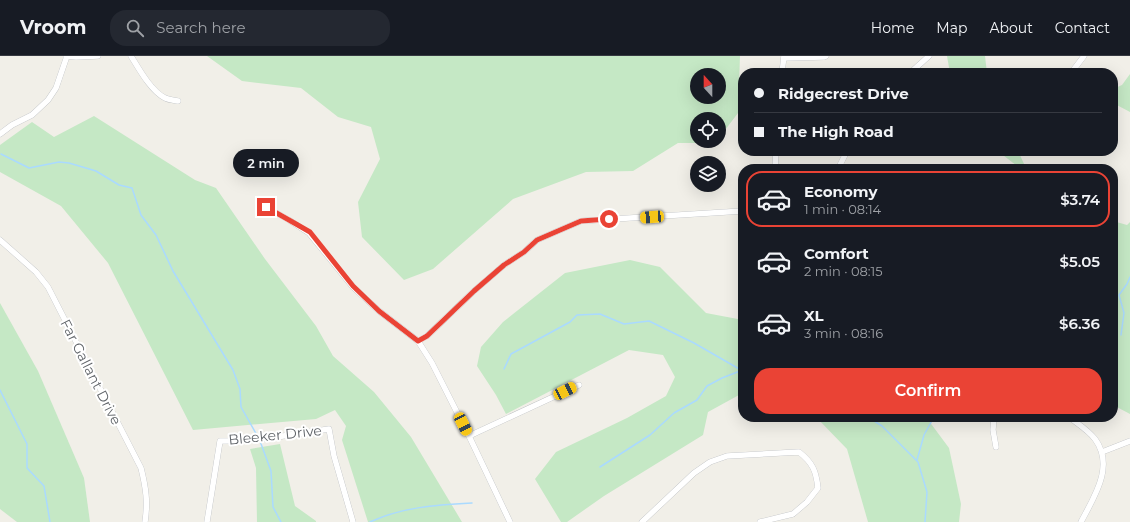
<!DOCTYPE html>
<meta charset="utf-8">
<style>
body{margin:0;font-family:Montserrat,sans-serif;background:#242831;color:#f1f3f6;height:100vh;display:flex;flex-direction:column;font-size:15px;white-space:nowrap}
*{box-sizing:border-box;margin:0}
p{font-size:13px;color:#9ea1a6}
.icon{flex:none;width:22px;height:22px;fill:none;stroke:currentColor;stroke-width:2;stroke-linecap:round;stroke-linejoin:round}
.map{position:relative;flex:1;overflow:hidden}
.panel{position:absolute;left:738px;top:108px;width:380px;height:258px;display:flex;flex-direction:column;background:#171b24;border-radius:16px;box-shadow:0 4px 16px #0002}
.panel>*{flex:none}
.top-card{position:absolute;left:738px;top:12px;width:380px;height:88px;border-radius:16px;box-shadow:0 4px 16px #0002;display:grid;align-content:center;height:88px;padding:0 16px;background:#171b24}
.needle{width:26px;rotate:339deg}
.buttons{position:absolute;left:690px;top:12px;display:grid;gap:8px}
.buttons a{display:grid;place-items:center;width:36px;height:36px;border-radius:50%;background:#171b24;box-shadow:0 4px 16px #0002;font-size:20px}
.end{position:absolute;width:18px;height:18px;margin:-9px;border:5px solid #ea4335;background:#fff;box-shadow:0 0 0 2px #fff}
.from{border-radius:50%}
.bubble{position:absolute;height:28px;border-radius:14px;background:#171b24;box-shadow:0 4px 16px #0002;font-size:13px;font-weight:600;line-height:28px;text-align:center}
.car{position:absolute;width:12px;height:24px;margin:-12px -6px;border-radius:5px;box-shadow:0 0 3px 1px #0007;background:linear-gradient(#f5c518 24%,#345 0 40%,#f5c518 0 76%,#345 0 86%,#f5c518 0)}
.top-card b{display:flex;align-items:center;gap:14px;height:38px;font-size:15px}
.top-card b+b{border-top:1px solid #363941}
.top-card i{width:10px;height:10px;background:#f1f3f6}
ul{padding:7px 0 0;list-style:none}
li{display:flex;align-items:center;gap:12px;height:56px;margin:0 8px 6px;padding:0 8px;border:2px solid transparent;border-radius:16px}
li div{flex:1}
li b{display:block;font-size:15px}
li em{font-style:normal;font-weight:600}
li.selected{border-color:#ea4335}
li>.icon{width:36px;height:36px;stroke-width:1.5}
.button{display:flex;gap:8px;margin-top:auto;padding:8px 16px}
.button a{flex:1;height:46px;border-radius:16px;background:#ea4335;color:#fff;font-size:16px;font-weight:600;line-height:46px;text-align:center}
header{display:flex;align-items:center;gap:24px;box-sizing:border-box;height:56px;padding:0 20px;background:#171b24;border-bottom:1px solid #363941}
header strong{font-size:19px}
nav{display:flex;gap:22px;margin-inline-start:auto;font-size:14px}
.search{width:280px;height:36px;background:#242831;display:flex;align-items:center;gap:10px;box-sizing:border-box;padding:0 14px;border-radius:16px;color:#9ea1a6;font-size:15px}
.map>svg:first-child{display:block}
.green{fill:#c5e8c5;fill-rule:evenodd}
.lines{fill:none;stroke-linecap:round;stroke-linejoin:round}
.stream{stroke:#aadaff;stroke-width:1.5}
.minor-casing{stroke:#b5b8bc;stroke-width:6}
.minor{stroke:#fff;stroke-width:5.5}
.route{stroke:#ea4335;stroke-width:5}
.labels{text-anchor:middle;stroke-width:4;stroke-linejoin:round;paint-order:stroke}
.street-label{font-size:14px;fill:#5f6368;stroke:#fff}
</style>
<header>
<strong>Vroom</strong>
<div class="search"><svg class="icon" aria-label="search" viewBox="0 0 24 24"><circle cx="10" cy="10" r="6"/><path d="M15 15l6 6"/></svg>Search here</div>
<nav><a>Home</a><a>Map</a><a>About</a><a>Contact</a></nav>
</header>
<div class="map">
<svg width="1130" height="466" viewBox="0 0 1130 466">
<rect width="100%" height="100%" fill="#f1efe8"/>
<g class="green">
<path d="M207,0H740L738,57L719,82V63H697V85H717L715,87H678L633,115L586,116L513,143L433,213L404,224L362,181L358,146L380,103L371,71L338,61L301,32L242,25ZM697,19H719V41H697Z"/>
<path d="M947,0H985L987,17H950Z"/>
<path d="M1130,18V56L1113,47V33L1122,29Z"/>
<path d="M94,60L195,124L216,132L265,203L316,270L333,300L374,336L411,381L462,466H368L342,384L346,370L335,354L316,363L193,374L108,207L61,150L0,116V89L32,66L54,81Z"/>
<path d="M978,95H1018L1025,110L1030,113H1021L999,96Z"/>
<path d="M1113,165L1127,169L1130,166V358L1113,349Z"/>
<path d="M630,204L660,211L706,257L743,264V339H739L708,356L703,379L604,440L567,466H561L535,423L556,396L627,362L666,340L675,321L663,299L629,294L506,358L496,339L477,310L481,291L503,266L565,217Z"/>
<path d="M0,247L38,315L84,422L90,466H17L0,453Z"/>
<path d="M816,361H926L949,392L961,448L959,466H868L847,393Z"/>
<path d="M280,388L295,450L316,465V466H257L256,412L250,393Z"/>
</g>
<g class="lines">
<g class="stream">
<path d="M1,98L29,112L59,106L69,107L96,115L119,129L132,132L141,159L156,179L173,215L233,314L240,333L241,351L258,381"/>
<path d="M1121,279L1124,257L1119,239L1127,228L1130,221"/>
<path d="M504,313L511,298L570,266L577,259L600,258L624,268L649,265L694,287L741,314H743"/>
<path d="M0,334L27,388V412L44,430L50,466"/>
<path d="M868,361L882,370L918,406L927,436L925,466"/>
<path d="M260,385L271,415L273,451L281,466"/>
<path d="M917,404L924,379L934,361"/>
<path d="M600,411L650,379L674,357L697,344L707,330L722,322L740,315"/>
<path d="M370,466C403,451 435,449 472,447"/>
</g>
<defs>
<g id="minor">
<path d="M66,0L76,1L98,0"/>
<path d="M131,0C139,13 151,35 165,42C169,44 174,44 178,45"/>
<path d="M784,2L824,1L826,0"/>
<path d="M782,17L784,0"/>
<path d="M910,17L929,0"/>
<path d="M1071,17L1084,0"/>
<path d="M0,78L12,69L32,59L48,44L56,32L67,0"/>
<path d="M775,113L776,95"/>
<path d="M838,113L847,95"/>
<path d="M266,151L289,164L309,177L353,231L379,255L418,285L432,307L469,380L510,466"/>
<path d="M0,184L36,216L48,231L141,412C146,432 148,446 145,466"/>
<path d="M418,285L427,280L474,235L504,209L524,196L537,184L581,165L743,155"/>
<path d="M994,361L993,374L996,391"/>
<path d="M1069,361C1078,368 1088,374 1095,383C1115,410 1094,441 1081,466"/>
<path d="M469,380L579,329"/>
<path d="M1102,396L1130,385"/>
<path d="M207,466L220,385C257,386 293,378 329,373L334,400L353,466"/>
<path d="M642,466L694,417L710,406L727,400L799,396C813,407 816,415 818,432L807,446L793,458L760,466"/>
</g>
</defs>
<use href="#minor" class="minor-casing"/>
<use href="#minor" class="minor"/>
</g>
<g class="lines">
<path class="route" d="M266,151L289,164L310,176L353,230L379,255L418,285L427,280L474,235L504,209L524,196L537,184L581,165L609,163"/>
</g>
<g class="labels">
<g class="street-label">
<text transform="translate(91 316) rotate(63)" y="5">Far Gallant Drive</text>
<text transform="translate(275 379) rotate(-6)" y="5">Bleeker Drive</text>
</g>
</g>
</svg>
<div class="buttons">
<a><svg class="needle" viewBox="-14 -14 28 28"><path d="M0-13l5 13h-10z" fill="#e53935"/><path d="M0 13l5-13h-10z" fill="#9ea1a6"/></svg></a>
<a><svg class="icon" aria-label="locate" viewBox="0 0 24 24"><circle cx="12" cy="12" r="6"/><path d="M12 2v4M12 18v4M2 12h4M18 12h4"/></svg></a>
<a><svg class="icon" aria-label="layers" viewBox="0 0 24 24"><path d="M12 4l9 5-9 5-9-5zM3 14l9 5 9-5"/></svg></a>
</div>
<i class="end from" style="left:609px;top:163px"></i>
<i class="end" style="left:266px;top:151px"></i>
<div class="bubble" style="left:233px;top:93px;width:66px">2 min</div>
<i class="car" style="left:652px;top:161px;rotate:266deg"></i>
<i class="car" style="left:565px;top:335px;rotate:64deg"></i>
<i class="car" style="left:463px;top:368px;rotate:153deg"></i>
<div class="top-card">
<b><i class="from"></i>Ridgecrest Drive</b>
<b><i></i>The High Road</b>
</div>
<section class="panel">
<ul>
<li class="selected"><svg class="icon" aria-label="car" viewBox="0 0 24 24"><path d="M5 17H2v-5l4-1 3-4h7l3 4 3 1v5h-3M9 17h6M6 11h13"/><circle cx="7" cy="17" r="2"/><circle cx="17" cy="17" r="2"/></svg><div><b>Economy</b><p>1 min · 08:14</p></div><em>$3.74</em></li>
<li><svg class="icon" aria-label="car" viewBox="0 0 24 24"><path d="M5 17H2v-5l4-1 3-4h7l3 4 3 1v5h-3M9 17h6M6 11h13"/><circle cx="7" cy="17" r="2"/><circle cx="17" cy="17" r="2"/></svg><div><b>Comfort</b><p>2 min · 08:15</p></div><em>$5.05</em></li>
<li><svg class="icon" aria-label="car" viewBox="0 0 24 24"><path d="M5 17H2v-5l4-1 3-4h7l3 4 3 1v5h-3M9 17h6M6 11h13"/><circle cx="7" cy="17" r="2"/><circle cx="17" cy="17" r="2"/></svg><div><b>XL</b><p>3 min · 08:16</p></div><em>$6.36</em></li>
</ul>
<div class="button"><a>Confirm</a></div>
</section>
</div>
